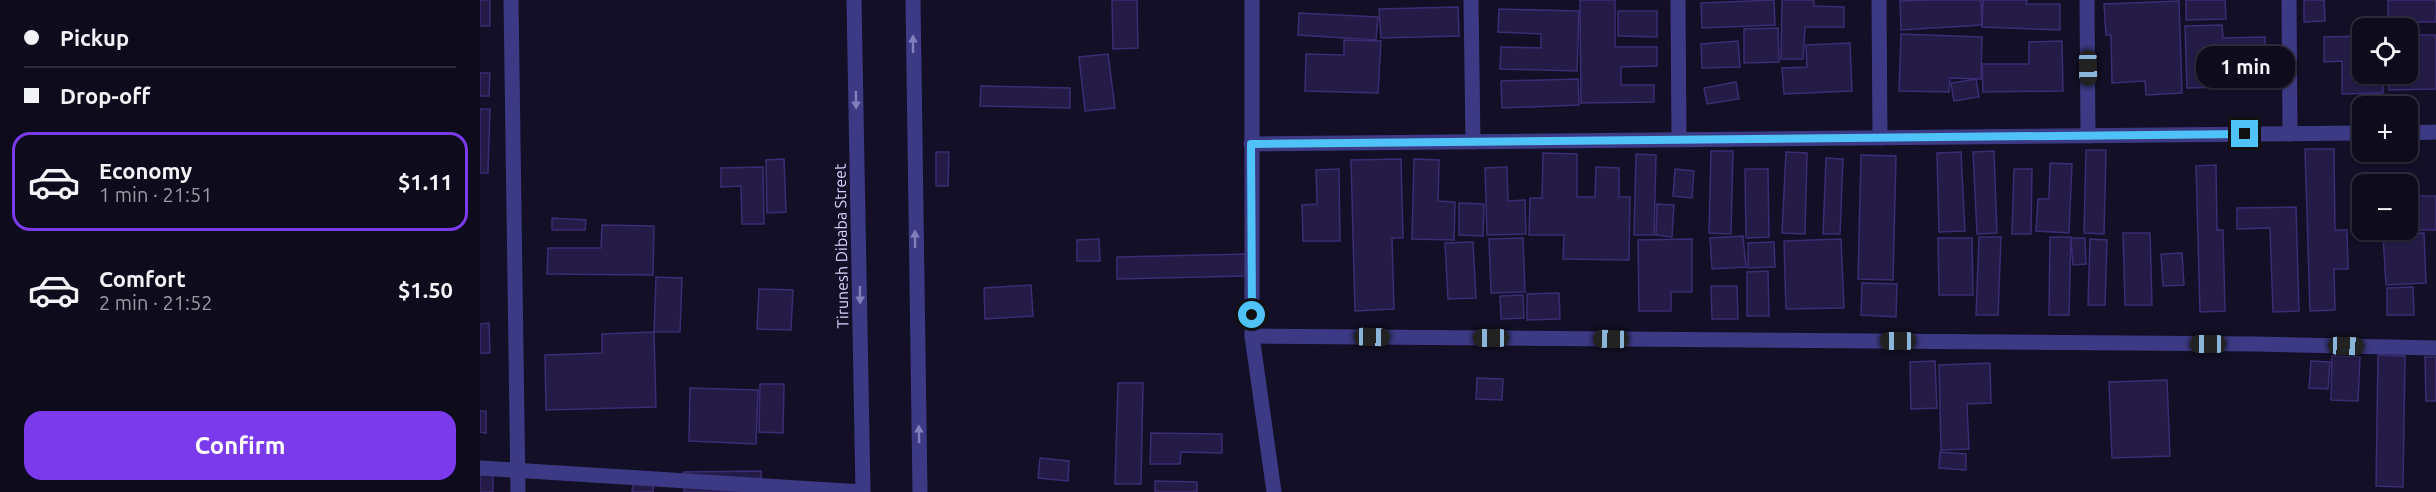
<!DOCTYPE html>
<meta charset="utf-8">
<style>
body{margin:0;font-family:Ubuntu,sans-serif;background:#171425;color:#f1f3f6;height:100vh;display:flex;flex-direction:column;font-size:22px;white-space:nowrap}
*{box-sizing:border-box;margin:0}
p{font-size:20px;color:#9b9ba3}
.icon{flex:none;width:33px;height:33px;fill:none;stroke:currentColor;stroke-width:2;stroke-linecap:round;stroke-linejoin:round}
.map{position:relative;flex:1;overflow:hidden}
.drawer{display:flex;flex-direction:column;background:#0e0b1c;width:480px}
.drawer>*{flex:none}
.hud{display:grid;align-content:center;height:132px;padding:0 24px;background:#0e0b1c}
.buttons{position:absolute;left:1872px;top:18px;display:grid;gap:12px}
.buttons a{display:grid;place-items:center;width:66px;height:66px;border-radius:12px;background:#0e0b1c;box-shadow:0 2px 4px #0004,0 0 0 2px #2e2b3b;font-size:30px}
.end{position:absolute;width:27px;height:27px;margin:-14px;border:8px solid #4fc3f7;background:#111;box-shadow:0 0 0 3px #111}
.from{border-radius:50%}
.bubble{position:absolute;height:42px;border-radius:18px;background:#0e0b1c;box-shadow:0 2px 4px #0004,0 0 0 2px #2e2b3b;font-size:20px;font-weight:700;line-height:42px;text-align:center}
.car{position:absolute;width:18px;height:36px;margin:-18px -9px;border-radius:8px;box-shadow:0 0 4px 2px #0007;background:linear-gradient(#222 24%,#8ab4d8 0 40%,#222 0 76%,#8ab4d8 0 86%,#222 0)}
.hud b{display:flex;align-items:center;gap:21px;height:57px;font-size:22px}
.hud b+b{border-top:2px solid #2e2b3b}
.hud i{width:15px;height:15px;background:#f1f3f6}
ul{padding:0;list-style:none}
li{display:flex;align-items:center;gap:18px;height:99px;margin:0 12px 9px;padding:0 12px;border:3px solid transparent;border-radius:18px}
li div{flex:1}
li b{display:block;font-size:22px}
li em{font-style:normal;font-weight:700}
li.active{border-color:#7c3aed}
li>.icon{width:54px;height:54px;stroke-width:1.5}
.cta{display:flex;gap:12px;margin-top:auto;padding:12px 24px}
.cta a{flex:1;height:69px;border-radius:18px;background:#7c3aed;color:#fff;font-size:24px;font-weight:700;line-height:69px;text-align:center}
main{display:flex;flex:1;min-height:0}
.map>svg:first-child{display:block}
.building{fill:#241b47;stroke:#3b2d73;stroke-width:1.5}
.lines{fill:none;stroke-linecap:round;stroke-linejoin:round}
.minor{stroke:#3d3a85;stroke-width:15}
.tertiary{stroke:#3d3a85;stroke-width:15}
.oneway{fill:#837fbc}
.route{stroke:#4fc3f7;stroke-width:8}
.labels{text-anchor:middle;stroke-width:4.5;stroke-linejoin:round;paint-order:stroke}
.street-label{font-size:16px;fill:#d9d4ff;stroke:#130f26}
</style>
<main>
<section class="drawer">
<div class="hud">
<b><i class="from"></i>Pickup</b>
<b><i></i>Drop-off</b>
</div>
<ul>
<li class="active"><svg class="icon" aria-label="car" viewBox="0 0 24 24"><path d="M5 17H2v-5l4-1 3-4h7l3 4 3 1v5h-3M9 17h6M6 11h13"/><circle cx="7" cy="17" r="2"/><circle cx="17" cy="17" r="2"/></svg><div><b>Economy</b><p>1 min · 21:51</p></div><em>$1.11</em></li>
<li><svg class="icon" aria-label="car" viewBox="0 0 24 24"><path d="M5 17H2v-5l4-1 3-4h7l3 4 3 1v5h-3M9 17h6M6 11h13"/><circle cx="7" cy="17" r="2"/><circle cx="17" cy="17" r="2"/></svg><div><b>Comfort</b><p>2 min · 21:52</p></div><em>$1.50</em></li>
</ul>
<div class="cta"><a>Confirm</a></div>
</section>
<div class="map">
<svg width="1956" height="492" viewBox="0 0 1956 492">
<rect width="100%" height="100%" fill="#130f26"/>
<g class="building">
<rect x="0" y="0" width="10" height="26"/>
<path d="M632,0H657L658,48L633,49Z"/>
<path d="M1100,0H1135V47H1177V66L1141,67V85H1174V102L1101,103Z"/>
<path d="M1294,0L1295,25L1222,28L1221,3Z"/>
<path d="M1302,0H1334V6L1364,7V27H1325L1323,59H1301Z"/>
<path d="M1447,0H1501L1502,25L1421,30L1420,1Z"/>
<path d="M1503,0H1547L1546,4H1580V30L1502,27Z"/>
<path d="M1706,0H1745L1746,19L1706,20Z"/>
<path d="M1824,0H1844L1845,21L1824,22Z"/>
<rect x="1908" y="0" width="48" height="22"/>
<path d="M1699,1L1702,93L1666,95L1665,81L1632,83L1631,35H1626L1624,4Z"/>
<path d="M978,7L979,36L901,38L899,9Z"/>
<path d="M1019,9L1099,11L1097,71L1020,69L1021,47L1061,48V34L1018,32Z"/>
<path d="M1138,11H1177V37L1138,36Z"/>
<path d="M819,13L898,17L896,40L818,35Z"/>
<path d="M1742,25L1743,38L1785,37L1787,86L1707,88L1705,26Z"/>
<path d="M1298,28L1299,62L1264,63V29Z"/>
<path d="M1421,34L1502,37L1501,79L1470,78L1469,92L1419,91Z"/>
<path d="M1928,35H1956V89L1909,90V74H1928Z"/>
<path d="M1882,36V74H1903V93L1862,94V61L1844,62V37Z"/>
<path d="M864,40L901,41L898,93L825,91L826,54L864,55Z"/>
<path d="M1258,41L1260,67L1222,68L1221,44Z"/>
<path d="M1582,41L1583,91L1503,92L1502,64H1549V42Z"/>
<path d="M1370,43L1372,91L1304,94L1302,68L1327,67L1326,45Z"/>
<path d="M628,54L635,108L605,111L599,57Z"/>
<path d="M0,73H10L9,96H0Z"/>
<path d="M1098,79L1099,105L1022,108L1021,81Z"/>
<path d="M1496,79L1499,97L1474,101L1471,83Z"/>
<path d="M1256,82L1259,99L1227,104L1224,88Z"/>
<path d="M501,86L590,88V108L500,106Z"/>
<path d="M0,109H10L8,173H0Z"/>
<path d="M1825,149H1854L1855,230H1867L1868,269H1854L1855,310L1830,311Z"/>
<path d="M1606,150H1626L1624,234L1604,233Z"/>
<path d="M1231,151H1253L1251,234L1229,233Z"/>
<path d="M1514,151L1517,233L1497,234L1493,152Z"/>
<path d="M456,152H469L468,186H456Z"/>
<path d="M1306,152L1327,153L1325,234L1302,233Z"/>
<path d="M1481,152L1485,231L1459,232L1457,153Z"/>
<path d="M1063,153L1097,154V197H1115L1116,167L1139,168V197H1150L1149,260L1083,259L1084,235H1049L1050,198H1062Z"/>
<path d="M1156,154L1176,155L1174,235H1154Z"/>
<path d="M1381,155L1416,156L1413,280L1378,279Z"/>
<path d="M1346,158L1363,159L1360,234H1343Z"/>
<path d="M304,159L306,212L287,213L286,160Z"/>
<path d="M921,159L923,238H912L914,309L875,311L871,160Z"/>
<path d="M934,159L959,160L958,201L975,202L974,240L932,239Z"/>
<path d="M1570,163L1592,164L1589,233L1556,231L1558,199H1569Z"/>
<path d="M1736,165L1737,230H1743L1745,311L1720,312L1716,166Z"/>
<path d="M283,167L284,224H262L261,186L241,187V168Z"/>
<path d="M1027,167L1028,201L1045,200L1046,234L1007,235L1005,168Z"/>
<path d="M859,169L860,241H823L822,205L837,204L836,170Z"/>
<path d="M1195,169L1214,171L1212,198L1193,196Z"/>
<path d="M1265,169H1288L1289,237L1266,238Z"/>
<path d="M1534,169H1552L1551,234H1532Z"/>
<path d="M1936,196H1956V230H1937Z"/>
<path d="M979,203L1004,204L1003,236L979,235Z"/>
<path d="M1177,204L1194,205L1192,237L1176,235Z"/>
<path d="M1816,207L1819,311L1793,312L1790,228L1757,229V208Z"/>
<path d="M72,218L106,220L105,230H72Z"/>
<path d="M122,225L174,226L173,275L67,274L68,248H121Z"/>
<path d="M1643,233H1670L1672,305H1645Z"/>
<path d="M1944,233L1946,283L1906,285L1903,235Z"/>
<path d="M1263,236L1266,267L1232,269L1230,238Z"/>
<path d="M1499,237H1521L1518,315H1496Z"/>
<path d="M1570,237H1591L1589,315H1569Z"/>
<path d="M1043,238L1045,292L1011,293L1009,239Z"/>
<path d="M1458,238H1492L1493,295H1459Z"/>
<path d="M1591,238H1605L1606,264L1593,265Z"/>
<path d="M619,239L620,261H597V240Z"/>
<path d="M1212,239V292H1191V311H1159L1158,240Z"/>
<path d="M1361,239L1364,308L1306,309L1304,241Z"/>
<path d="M1610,239L1627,240L1625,305H1608Z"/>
<path d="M993,242L996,298L968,299L965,243Z"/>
<path d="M1294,242L1295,267L1268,268V243Z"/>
<path d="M1702,253L1704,285L1683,286L1681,254Z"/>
<path d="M766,254L767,276L637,279V257Z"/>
<path d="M1288,271L1289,316H1267V272Z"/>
<path d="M176,277L202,278L200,332H174Z"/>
<path d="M1382,283L1417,284L1416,317L1381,315Z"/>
<path d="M551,285L553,316L505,319L504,288Z"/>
<path d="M1231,286H1257L1258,319H1232Z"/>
<path d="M1933,287L1934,315H1907V288Z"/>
<path d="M279,289L313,290L311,330L277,329Z"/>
<path d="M1079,293L1080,319L1047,320V294Z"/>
<path d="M1043,295L1044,318L1021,319L1020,296Z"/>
<path d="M9,323L10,353H0V324Z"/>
<path d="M174,332L176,407L66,410L65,355L122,353V334Z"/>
<path d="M1898,355L1925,356L1923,487L1896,486Z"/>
<path d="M1852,356L1880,357L1878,401L1851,400Z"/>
<path d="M1945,357H1956V401H1946Z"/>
<path d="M1455,361L1457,408L1431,409L1430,362Z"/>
<path d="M1831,361L1850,362L1848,389L1829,388Z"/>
<path d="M1510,363L1511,403L1487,404L1489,449L1461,450L1459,365Z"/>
<path d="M997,378L1023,379L1022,400L996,399Z"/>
<path d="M1687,380L1690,456L1632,458L1629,382Z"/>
<path d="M638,383H663L661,484H635Z"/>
<path d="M280,384H304L303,433L279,432Z"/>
<path d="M210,388L278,390L276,444L209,441Z"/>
<path d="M0,411H6V433L0,432Z"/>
<path d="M671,433L742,434V453L701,452L700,464H670Z"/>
<path d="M1460,452L1486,454V470L1459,468Z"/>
<path d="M560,458L589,461L588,481L558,478Z"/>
<path d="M155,471L175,474L173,492H152Z"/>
<path d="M281,471V492H204V472Z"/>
<rect x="0" y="473" width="13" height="19"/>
<path d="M675,481L717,482V492H675Z"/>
</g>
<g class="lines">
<g class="minor">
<path d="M31,0L38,492"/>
<path d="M772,0V336L794,492"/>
<path d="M991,0L993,142"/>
<path d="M1198,0L1199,140"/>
<path d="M1399,0L1400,138"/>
<path d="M1607,0L1608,136"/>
<path d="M1809,0L1810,134"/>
<path d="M1928,133L1956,132"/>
<path d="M771,144L1882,133"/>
<path d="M772,336L1776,344L1956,348"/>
<path d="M0,468L383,492"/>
</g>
<g class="tertiary">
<path d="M374,0L383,492"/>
<path d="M433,0L440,492"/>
</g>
</g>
<defs><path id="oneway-solid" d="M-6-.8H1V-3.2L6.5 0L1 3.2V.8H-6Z" transform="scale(1.5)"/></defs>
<g class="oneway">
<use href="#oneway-solid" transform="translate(433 44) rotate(-90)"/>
<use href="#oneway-solid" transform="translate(376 100) rotate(89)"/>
<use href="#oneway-solid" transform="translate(435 239) rotate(-91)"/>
<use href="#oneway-solid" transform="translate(380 295) rotate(89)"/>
<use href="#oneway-solid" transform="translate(439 434) rotate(-91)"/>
</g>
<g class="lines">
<path class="route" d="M772,315L771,144L1765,134"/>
</g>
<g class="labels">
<g class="street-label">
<text transform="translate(361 246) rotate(-91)" y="6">Tirunesh Dibaba Street</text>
</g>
</g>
</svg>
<div class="buttons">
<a><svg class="icon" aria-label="locate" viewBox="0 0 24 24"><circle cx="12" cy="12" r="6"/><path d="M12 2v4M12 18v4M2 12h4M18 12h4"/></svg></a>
<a>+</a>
<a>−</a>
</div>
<i class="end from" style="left:772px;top:315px"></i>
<i class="end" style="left:1765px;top:134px"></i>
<div class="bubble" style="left:1716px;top:46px;width:99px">1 min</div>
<i class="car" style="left:1608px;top:68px;rotate:179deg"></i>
<i class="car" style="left:892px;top:337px;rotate:91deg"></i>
<i class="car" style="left:1011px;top:338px;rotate:270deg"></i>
<i class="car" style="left:1131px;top:339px;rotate:271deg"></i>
<i class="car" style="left:1418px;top:341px;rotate:270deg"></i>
<i class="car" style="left:1728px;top:344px;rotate:270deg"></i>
<i class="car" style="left:1866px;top:346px;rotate:92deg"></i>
</div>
</main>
